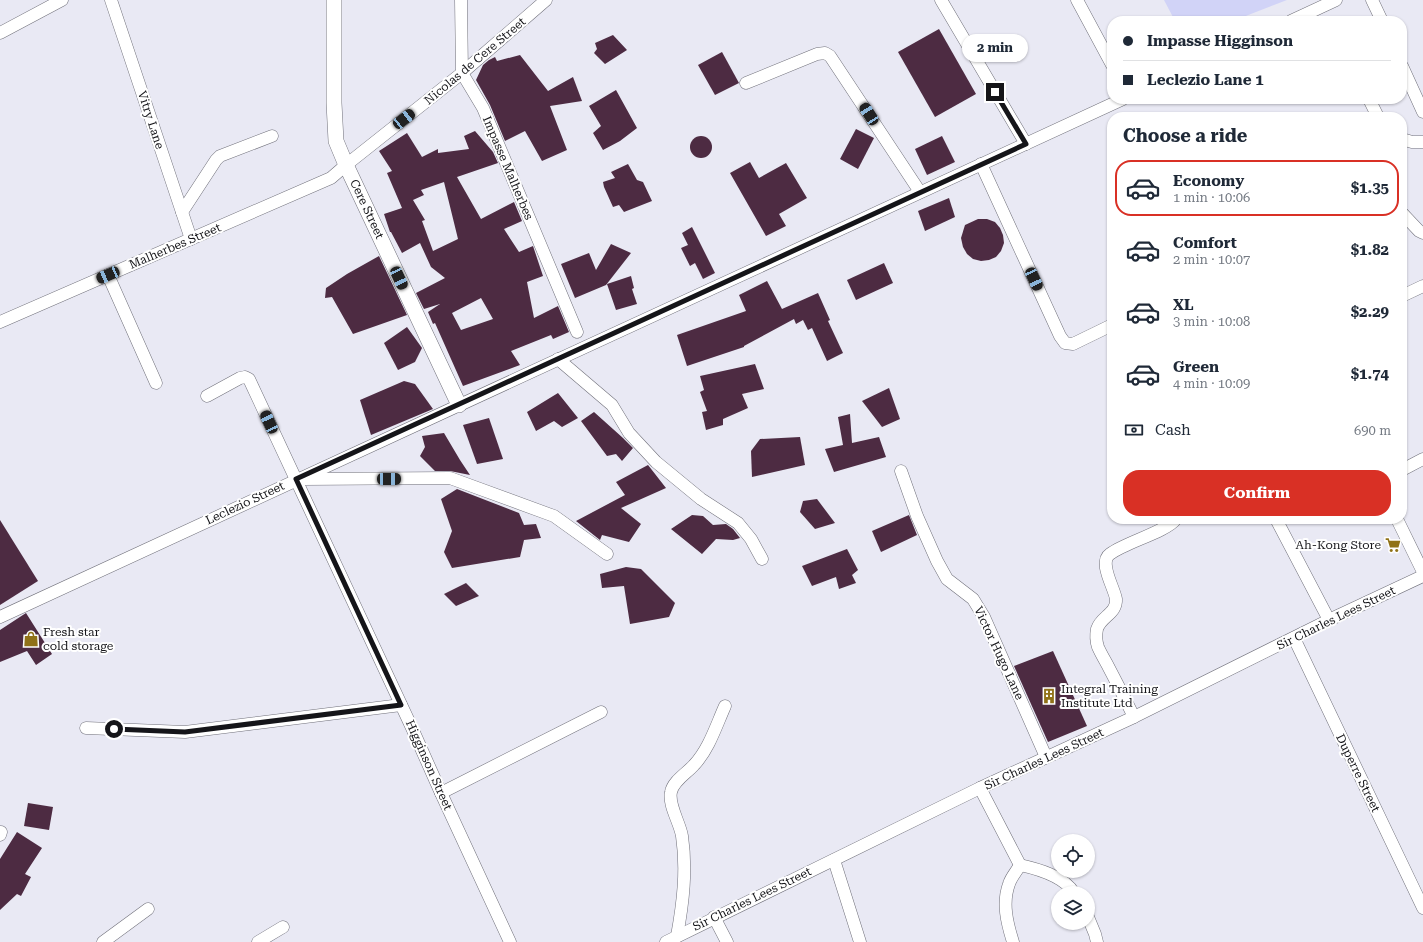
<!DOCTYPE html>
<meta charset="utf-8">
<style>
body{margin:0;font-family:"Roboto Serif",serif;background:#f6f6f7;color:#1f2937;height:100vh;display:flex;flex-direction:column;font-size:15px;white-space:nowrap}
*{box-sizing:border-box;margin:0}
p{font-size:13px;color:#747a83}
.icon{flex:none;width:22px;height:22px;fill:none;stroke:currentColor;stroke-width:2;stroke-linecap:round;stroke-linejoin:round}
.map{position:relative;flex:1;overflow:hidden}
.details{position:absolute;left:1107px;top:112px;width:300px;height:412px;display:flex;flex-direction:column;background:#fff;border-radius:16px;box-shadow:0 1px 3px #0004}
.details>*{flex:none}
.hud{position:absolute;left:1107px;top:16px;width:300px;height:88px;border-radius:16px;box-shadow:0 1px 3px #0004;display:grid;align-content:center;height:88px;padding:0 16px;background:#fff}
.fabs{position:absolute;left:1051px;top:834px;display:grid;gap:8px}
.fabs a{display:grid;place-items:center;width:44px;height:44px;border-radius:50%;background:#fff;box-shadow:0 1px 3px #0004;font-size:20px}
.end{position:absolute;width:18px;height:18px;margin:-9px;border:5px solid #151519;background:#fff;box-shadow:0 0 0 2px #fff}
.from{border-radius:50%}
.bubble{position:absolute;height:28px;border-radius:14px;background:#fff;box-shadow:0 1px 3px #0004;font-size:13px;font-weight:700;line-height:28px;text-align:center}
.car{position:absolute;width:12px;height:24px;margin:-12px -6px;border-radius:5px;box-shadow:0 0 3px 1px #0007;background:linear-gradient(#222 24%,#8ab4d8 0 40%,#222 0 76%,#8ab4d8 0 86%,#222 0)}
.hud b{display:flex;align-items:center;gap:14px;height:38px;font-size:15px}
.hud b+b{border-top:1px solid #e0e1e3}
.hud i{width:10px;height:10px;background:#1f2937}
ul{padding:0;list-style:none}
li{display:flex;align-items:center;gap:12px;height:56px;margin:0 8px 6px;padding:0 8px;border:2px solid transparent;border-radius:16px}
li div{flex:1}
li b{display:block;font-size:15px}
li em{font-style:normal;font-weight:700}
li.on{border-color:#d93025}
li>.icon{width:36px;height:36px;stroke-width:1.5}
h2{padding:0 16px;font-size:18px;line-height:48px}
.pay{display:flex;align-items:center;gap:10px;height:44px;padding:0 16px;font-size:15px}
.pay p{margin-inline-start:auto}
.cta{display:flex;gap:8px;margin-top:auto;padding:8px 16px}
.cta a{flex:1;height:46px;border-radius:16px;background:#d93025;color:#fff;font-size:16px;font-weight:700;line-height:46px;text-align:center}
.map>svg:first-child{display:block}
.green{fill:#d1d3f7}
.building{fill:#4d2b42;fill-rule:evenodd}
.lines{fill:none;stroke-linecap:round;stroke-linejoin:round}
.minor-casing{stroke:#70707a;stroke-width:13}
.tertiary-casing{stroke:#70707a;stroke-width:16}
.minor{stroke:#fff;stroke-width:12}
.tertiary{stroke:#fff;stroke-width:15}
.route{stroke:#151519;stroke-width:5}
.labels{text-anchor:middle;stroke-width:4;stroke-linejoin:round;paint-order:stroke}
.street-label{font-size:12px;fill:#151519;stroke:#fff}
.poi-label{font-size:12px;fill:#151519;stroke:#fff;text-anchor:start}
</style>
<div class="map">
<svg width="1423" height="942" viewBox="0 0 1423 942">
<rect width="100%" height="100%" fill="#e9e9f4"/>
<path class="green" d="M1164,0H1287L1233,21H1175Z"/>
<g class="building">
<path d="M939,29L976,94L935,117L898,52Z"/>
<path d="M613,35L627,50L605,64L594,53L597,49L595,43Z"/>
<path d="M722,52L739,83L715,95L698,65Z"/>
<path d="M520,55L548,91L573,77L582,101L550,106L567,150L542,161L525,131L505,141L490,105L476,80L483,65L489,60L495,57L497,61Z"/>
<path d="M616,90L637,128L620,141L603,150L593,133L601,126L589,106Z"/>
<path d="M856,129L874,138L858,169L840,159Z"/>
<path d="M475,131L493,152L498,163L457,177L481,219L514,202L522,221L504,229L519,252L533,246L543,276L527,282L534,318L558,306L569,332L553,339L551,335L511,351L520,365L463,386L435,323L433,324L428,312L440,304L424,309L416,293L445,278L431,267L420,243L402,253L391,232H390L384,214L402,208L387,173L392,171L379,151L407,133L422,157L438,149V153L469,149L464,136ZM444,182L458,239L433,251L422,221L425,220L413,200L424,195L421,190ZM481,298L493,319L461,330L452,313Z"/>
<path d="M942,136L955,162L927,175L915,149Z"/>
<circle cx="701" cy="147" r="11"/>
<path d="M750,162L759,178L786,163L807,198L779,214L786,226L766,236L730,173Z"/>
<path d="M628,164L637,180L643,182L652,201L624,212L619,205L613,207L604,187L603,182L615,178L611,172Z"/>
<path d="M949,198L955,217L925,231L918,211Z"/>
<path d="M978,219H987L995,222L1000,228L1003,235L1004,243L1001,251L996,257L989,260L981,261L973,259L967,254L963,247L961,238L965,225Z"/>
<path d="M692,227L715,273L703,279L695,263L690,266L681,248L688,245L682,233Z"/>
<path d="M611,244L631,253L606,285L575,298L561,264L589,253L596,270Z"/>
<path d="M379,256L407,315L353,334L332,297L325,298L326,288L347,274Z"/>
<path d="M884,263L893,283L856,300L847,280Z"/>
<path d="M631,276L634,288L632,289L637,304L616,310L607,284Z"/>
<path d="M767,281L782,309L818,293L830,320L828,321L843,353L827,361L812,328L808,330L803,320L796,324L794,319L744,346V347L687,366L677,335L746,311L739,295Z"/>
<path d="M407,327L422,348L415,362L398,370L384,343Z"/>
<path d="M755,364L764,389L742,394L748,408L723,419V425L706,430L702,412L707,411L700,392L704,390L700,376Z"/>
<path d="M404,381L415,384L433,409L371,435L360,400Z"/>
<path d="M889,388L900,419L882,427L862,401Z"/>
<path d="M558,393L578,418L562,427L554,421L536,431L527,412Z"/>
<path d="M594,412L623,438L633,448L622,461L616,454L607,456L581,421Z"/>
<path d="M850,414L852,443L879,437L886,457L834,472L825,449L843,445L838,417Z"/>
<path d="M489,418L503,459L477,464L463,425Z"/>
<path d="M444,433L460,460L470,475L450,471H435L420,456L425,447L422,436Z"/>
<path d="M800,437L805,465L752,477L751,451L760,439Z"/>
<path d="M648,465L666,488L621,508L641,524L629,542L602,535L600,540L576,521L625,495L616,482Z"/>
<path d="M457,489L519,513L524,525L536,524L541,538L524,540L520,557L452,568L444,552L452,531L441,499Z"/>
<path d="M817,499L835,523L815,529L800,512L803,501Z"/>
<path d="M692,515L703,516L713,525L726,524L733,529L740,538L733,540L716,539L702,554L671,529Z"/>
<path d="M909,515L917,535L881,552L872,531Z"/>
<path d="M0,520L38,581L0,605Z"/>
<path d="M847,549L858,570L852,575L856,583L839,589L836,577L812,586L802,566Z"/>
<path d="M626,567L641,569L675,603L669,617L630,624L624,586L602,588L600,574Z"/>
<path d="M466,583L479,596L456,606L444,594Z"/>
<path d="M26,613L52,654L36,665L27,651L0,662V630Z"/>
<path d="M1053,651L1087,726L1048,742L1014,666Z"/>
<path d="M28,803L53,807L49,830L24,826Z"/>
<path d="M17,832L42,848L25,874L31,877L21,896L17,894L0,910V859Z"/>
</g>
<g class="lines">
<defs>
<g id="minor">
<path d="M111,0L191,239"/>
<path d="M461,0L462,73L483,108L577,332"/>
<path d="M941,0L1026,144"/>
<path d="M1077,0L1112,65"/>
<path d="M1372,0L1382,21"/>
<path d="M1291,21L1336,0"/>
<path d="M0,33L62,0"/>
<path d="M1402,66L1423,112"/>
<path d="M746,83L817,54L825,53L830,56L920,192"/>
<path d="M1369,99L1378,117"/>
<path d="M1402,139L1412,142H1423"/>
<path d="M981,164L1060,336L1065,343L1073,344L1112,325"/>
<path d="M182,212L216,160L220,156L272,136"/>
<path d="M1402,213L1419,231L1423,233"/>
<path d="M108,275L156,383"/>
<path d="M1402,296L1423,286"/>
<path d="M0,322L331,178L346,165L462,73L546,0"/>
<path d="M558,359L612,405L629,433L656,462L701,499L738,523L751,539L762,559"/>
<path d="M207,396L240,378L245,377L249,379L412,728L441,793L510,942"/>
<path d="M1402,470L1423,459"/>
<path d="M901,471L917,516L937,561L947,579L973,599L984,617L1046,757"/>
<path d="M302,479L450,478L554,516L607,554"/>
<path d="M1276,519L1329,620"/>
<path d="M1397,519L1423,572"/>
<path d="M0,617L1123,99"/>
<path d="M1294,638L1423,908"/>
<path d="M1134,717C1126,701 1118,685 1109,668C1106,662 1101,654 1098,647C1096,641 1096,634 1097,629C1101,616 1117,614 1116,599C1114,587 1098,562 1110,554C1126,542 1166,532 1176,519"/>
<path d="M86,728L185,732L401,705"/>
<path d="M980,788L1020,865C1038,869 1064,876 1074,893"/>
<path d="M441,793L601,712"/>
<path d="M0,835L1,832"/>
<path d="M834,860L860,942"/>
<path d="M714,917L727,942"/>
<path d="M1088,917L1095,934L1097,942"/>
<path d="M677,936C683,903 687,870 682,836C680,823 668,805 671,792C673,781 687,773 694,765C709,749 716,726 725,706"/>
<path d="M103,942L148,909"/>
<path d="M258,942L283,927"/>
<path d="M666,942L980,788L1134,717L1329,620L1423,576"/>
<path d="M1013,942C1007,923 1002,903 1009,884C1011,877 1017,871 1020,865"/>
</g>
<path id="tertiary" d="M334,0V103L336,141L346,165L459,405"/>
</defs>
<use href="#minor" class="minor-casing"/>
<use href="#tertiary" class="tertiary-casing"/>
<use href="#minor" class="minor"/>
<use href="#tertiary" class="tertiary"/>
</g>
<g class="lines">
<path class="route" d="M114,729L185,732L401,705L296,479L1026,144L995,92"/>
</g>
<defs>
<symbol id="supermarket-bare" viewBox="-9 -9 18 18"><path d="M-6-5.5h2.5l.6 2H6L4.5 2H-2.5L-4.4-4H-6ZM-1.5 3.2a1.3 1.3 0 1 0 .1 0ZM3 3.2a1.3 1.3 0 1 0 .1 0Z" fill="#907218" stroke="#fff" stroke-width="2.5" paint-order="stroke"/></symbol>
<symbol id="shop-bare" viewBox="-9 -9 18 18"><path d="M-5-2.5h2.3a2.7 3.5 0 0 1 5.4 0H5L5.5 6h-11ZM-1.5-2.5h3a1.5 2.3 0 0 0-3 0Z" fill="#907218" stroke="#fff" stroke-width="2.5" paint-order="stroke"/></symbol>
<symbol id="building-bare" viewBox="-9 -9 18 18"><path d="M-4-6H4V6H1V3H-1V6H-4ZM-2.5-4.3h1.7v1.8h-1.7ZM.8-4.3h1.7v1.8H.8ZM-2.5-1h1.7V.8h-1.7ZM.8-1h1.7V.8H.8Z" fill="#907218" stroke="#fff" stroke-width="2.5" paint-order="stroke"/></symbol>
</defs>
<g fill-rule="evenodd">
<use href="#supermarket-bare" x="1382" y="534" width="22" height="22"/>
<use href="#shop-bare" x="20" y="628" width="22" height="22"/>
<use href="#building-bare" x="1038" y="685" width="22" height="22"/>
</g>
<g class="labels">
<g class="street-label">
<text transform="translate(475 61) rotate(-40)" y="4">Nicolas de Cere Street</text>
<text transform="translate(151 120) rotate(72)" y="4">Vitry Lane</text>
<text transform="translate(508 168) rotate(67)" y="4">Impasse Malherbes</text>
<text transform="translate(367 209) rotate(65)" y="4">Cere Street</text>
<text transform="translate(175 246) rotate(-23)" y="4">Malherbes Street</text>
<text transform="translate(245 503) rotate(-25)" y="4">Leclezio Street</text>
<text transform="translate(1336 618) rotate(-26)" y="4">Sir Charles Lees Street</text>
<text transform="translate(999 653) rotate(65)" y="4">Victor Hugo Lane</text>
<text transform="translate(1044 759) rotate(-25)" y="4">Sir Charles Lees Street</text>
<text transform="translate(429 765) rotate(66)" y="4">Higginson Street</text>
<text transform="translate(1358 773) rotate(64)" y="4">Duperre Street</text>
<text transform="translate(752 899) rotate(-26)" y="4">Sir Charles Lees Street</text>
</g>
<g class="poi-label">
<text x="1381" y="549" text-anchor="end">Ah-Kong Store</text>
<text x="43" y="636">Fresh star<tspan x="43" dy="14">cold storage</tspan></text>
<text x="1061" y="693">Integral Training<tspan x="1061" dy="14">Institute Ltd</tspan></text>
</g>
</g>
</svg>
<div class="fabs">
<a><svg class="icon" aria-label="locate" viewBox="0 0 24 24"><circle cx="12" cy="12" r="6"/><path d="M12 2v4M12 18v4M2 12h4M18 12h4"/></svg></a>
<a><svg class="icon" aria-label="layers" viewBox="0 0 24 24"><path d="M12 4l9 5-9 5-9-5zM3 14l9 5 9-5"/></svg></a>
</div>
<i class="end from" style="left:114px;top:729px"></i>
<i class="end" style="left:995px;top:92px"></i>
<div class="bubble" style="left:962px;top:34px;width:66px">2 min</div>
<i class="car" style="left:869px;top:114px;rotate:327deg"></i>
<i class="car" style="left:404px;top:119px;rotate:52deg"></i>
<i class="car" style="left:108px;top:275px;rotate:247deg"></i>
<i class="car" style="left:399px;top:278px;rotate:155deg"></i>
<i class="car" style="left:1034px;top:279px;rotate:155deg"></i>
<i class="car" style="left:269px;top:422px;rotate:335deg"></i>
<i class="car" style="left:389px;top:479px;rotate:90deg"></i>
<div class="hud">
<b><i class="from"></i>Impasse Higginson</b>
<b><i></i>Leclezio Lane 1</b>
</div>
<section class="details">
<h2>Choose a ride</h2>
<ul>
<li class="on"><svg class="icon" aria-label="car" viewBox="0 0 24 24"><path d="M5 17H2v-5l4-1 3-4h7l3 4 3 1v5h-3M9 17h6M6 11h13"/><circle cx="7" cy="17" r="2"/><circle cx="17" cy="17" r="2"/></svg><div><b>Economy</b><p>1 min · 10:06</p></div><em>$1.35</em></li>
<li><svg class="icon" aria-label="car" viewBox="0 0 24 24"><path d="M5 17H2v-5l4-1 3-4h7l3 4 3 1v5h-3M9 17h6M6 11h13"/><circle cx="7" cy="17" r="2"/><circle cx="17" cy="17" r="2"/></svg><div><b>Comfort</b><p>2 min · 10:07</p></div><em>$1.82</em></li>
<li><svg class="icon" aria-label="car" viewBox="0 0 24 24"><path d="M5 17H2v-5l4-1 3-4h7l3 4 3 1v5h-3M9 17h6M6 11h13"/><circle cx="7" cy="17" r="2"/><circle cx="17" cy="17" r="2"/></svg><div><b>XL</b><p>3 min · 10:08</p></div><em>$2.29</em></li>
<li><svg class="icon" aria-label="car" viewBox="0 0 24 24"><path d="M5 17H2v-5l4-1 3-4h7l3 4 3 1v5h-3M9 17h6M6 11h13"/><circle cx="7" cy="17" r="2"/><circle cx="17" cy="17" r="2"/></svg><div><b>Green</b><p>4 min · 10:09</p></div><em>$1.74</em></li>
</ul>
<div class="pay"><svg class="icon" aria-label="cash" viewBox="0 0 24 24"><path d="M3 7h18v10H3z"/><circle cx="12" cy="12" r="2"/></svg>Cash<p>690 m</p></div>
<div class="cta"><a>Confirm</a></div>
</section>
</div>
